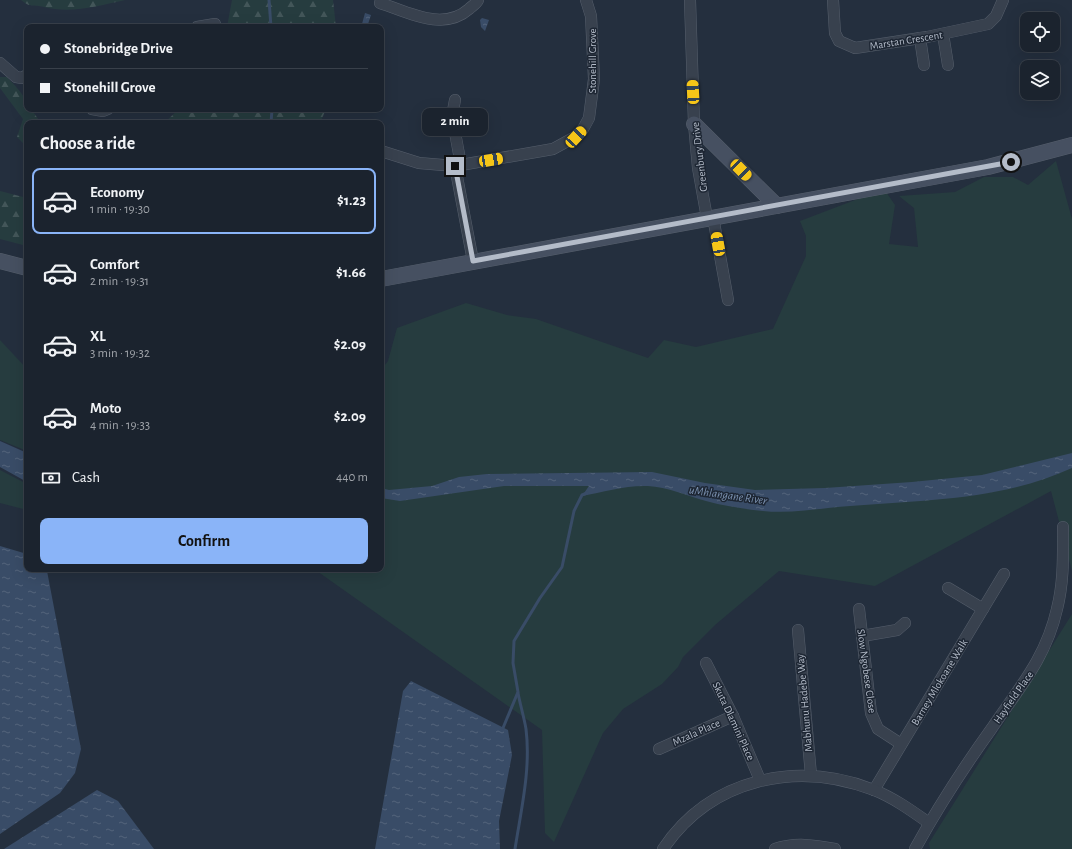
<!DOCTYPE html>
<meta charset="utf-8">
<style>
body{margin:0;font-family:"Alegreya Sans",sans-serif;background:#282f3a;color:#f1f3f6;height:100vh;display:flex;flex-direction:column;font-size:15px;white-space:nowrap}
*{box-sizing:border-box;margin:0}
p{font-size:13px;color:#a0a4aa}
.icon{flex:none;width:22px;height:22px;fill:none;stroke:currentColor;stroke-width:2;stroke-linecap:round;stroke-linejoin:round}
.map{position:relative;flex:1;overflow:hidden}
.sheet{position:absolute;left:24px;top:120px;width:360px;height:452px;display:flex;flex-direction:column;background:#1b232e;border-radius:8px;box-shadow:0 4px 16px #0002,0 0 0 1px #39404a}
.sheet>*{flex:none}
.top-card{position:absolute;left:24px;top:24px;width:360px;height:88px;border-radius:8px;box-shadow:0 4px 16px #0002,0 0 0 1px #39404a;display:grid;align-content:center;height:88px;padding:0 16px;background:#1b232e}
.fabs{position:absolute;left:1020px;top:12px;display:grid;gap:8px}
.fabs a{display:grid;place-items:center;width:40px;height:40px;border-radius:8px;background:#1b232e;box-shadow:0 4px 16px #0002,0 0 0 1px #39404a;font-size:20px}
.end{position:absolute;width:18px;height:18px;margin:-9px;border:5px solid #b4bcc9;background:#111;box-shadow:0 0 0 2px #111}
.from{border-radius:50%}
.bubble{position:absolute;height:28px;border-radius:8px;background:#1b232e;box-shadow:0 4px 16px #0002,0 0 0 1px #39404a;font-size:13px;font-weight:700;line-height:28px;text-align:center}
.car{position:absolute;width:12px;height:24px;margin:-12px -6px;border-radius:5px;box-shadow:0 0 3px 1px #0007;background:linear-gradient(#f5c518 24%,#345 0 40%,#f5c518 0 76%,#345 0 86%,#f5c518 0)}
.top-card b{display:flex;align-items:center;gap:14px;height:38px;font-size:15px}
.top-card b+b{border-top:1px solid #39404a}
.top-card i{width:10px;height:10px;background:#f1f3f6}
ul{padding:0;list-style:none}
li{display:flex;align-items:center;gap:12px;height:66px;margin:0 8px 6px;padding:0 8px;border:2px solid transparent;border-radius:8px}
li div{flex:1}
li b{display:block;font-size:15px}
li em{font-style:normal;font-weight:700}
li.active{border-color:#8ab4f8}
li>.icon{width:36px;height:36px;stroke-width:1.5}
h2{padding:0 16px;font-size:18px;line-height:48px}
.pay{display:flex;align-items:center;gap:10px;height:44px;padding:0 16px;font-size:15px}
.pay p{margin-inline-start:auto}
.action{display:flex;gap:8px;margin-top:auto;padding:8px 16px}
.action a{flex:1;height:46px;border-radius:8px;background:#8ab4f8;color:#111;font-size:16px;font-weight:700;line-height:46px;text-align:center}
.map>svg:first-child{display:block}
.green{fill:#263c3f}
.forest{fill:url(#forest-firs)}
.water{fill:url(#water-ripples)}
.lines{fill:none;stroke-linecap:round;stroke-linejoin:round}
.stream{stroke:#394c67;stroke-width:3}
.street-casing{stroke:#565f6c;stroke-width:12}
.secondary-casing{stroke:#565f6c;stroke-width:16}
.street{stroke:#38414e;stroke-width:11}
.secondary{stroke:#465061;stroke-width:15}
.route{stroke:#b4bcc9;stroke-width:5}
.labels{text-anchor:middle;stroke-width:3;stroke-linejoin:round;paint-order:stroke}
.street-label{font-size:11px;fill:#b4bcc9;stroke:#1d2633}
.water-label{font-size:12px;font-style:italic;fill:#7c92b1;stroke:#1d2633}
</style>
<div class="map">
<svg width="1072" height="849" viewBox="0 0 1072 849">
<defs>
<pattern id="forest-firs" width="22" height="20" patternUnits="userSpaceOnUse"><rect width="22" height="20" fill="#263c3f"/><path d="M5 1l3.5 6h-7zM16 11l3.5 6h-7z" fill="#435659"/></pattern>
<pattern id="water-ripples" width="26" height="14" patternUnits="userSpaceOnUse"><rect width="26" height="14" fill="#394c67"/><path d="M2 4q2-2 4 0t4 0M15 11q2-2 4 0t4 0" fill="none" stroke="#53647b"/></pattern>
</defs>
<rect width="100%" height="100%" fill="#242f3e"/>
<g class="green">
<path d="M1056,161L1072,219V571L1051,491L875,586L779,571L715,625L683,657L678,667L662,684L623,709L603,733L554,842L545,833L542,730L314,569H381V370L388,361L397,328L466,303L507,315L536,319L648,358L664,340L696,347L773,329L806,256V236L800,221L884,189L895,205L889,244L918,247L914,208L899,196L955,192L984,177H1013L1028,185Z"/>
<path d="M0,340L27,369V451L0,440Z"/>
<path d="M0,470L27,484V510L0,503Z"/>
<path d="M1072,614V849H930L929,843Z"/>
</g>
<g class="forest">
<path d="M21,0H125C98,6 71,14 44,7C33,4 32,9 21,0Z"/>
<path d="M232,0H333L336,27H227Z"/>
<path d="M0,77H7C15,86 27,96 27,109H31L41,123H27V147L17,137L23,119L0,88Z"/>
<path d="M179,109H326L320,123H164Z"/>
<path d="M0,191L27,198V246L0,239Z"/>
</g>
<g class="water">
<path d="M365,13L371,15L367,27L362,24Z"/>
<path d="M482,18L489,20L485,31L481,27L480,20Z"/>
<path d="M0,441L27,453V482L0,467Z"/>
<path d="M1072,453V468C1002,500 925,500 850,506C821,508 792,514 763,511C744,509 724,506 706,501C688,496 667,487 648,486C626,485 603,492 582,496L589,486H504L400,501L381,498V488L389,490L432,486L459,477L487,474L652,472L705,483L755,490L825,488L912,482L982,475Z"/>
<path d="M0,546L27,554V569H45L47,571L81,749L75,773L60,793L0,834Z"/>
<path d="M411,681L508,730L512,755L499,821L500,849H375L403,691Z"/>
<path d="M97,790L118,801L154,849H4Z"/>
</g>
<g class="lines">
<g class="stream">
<path d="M269,0L271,27"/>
<path d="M271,123L272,109"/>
<path d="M503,728L518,692L513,663L514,641L540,598L562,567L574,511L582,495L587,493"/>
<path d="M515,849C521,810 531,769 526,729C524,717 520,704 518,693"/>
</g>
<defs>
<g id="street">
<path d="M690,0L694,124L698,168L707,218"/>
<path d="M833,0L835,33L839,41L855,48L927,37L988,24L996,16L1003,0"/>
<path d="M380,3C408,12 443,32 469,9C472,6 476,4 478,0"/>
<path d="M197,27L215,24"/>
<path d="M943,34L948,65"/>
<path d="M920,38L924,65"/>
<path d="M0,63L16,77L22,78L27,75"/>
<path d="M455,100L452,116L461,165"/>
<path d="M92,109L103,111L108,109"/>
<path d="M381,151L419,163L455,166L553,149L575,137L583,129L589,118L594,79L591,16L586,0"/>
<path d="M455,166L473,261"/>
<path d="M713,217L728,300"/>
<path d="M948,588L983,609"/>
<path d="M859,609L871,713L878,729L901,744"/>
<path d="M798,630L811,775"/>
<path d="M862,636L897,630L905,623"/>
<path d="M706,663L733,716L760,780"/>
<path d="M659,749L733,716"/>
<path d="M874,790L1004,574"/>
<path d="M663,849C711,778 797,760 874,790C894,798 912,811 929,823"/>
<path d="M775,849C795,842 814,845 835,849"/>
<path d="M915,849C938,807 964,767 992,728C1019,688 1046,658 1057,609C1064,581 1063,555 1063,527"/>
</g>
<g id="secondary">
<path d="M694,124L777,206"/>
<path d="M0,261L27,268"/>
<path d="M381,279L988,167L1072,145"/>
</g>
</defs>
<use href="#street" class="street-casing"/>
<use href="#secondary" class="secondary-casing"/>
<use href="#street" class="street"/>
<use href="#secondary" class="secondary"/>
</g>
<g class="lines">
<path class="route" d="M455,166L473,261L1011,162"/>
</g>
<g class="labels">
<g class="street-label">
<text transform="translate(906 40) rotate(-9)" y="4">Marstan Crescent</text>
<text transform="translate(592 61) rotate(-90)" y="4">Stonehill Grove</text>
<text transform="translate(699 157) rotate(-97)" y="4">Greenbury Drive</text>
<text transform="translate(867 671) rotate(82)" y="4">Slow Ngobese Close</text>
<text transform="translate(939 682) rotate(-59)" y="4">Barney Mlokoane Walk</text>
<text transform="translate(1013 697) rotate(-55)" y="4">Hayfield Place</text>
<text transform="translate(804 703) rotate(-95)" y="4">Mabhunu Hadebe Way</text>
<text transform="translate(734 721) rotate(65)" y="4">Skuta Dlamini Place</text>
<text transform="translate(696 732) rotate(-24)" y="4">Mzala Place</text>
</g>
<g class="water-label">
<text transform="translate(728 495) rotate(8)" y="4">uMhlangane River</text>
</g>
</g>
</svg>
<div class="fabs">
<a><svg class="icon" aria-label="locate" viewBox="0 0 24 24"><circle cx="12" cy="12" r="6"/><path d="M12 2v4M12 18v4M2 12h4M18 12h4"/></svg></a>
<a><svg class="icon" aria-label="layers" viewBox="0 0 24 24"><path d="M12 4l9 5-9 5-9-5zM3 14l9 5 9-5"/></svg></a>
</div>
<i class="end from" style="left:1011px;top:162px"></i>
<i class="end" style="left:455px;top:166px"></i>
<div class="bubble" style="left:422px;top:108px;width:66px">2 min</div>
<i class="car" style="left:693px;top:92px;rotate:357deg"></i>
<i class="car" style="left:576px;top:137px;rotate:43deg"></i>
<i class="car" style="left:491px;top:160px;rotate:80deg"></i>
<i class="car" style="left:741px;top:170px;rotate:135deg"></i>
<i class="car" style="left:718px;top:244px;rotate:350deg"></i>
<div class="top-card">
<b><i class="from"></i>Stonebridge Drive</b>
<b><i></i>Stonehill Grove</b>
</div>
<section class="sheet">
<h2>Choose a ride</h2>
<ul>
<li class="active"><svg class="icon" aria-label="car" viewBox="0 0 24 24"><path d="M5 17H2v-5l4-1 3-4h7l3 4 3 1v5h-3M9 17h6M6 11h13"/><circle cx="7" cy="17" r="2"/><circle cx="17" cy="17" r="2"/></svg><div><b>Economy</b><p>1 min · 19:30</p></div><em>$1.23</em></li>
<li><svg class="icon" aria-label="car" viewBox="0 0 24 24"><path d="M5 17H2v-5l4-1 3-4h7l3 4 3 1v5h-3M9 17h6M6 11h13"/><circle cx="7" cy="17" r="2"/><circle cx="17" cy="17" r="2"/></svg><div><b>Comfort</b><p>2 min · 19:31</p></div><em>$1.66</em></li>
<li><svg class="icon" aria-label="car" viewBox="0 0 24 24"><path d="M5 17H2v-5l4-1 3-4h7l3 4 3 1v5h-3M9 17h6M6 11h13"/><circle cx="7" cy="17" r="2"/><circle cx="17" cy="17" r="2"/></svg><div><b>XL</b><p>3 min · 19:32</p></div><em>$2.09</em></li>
<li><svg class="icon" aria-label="car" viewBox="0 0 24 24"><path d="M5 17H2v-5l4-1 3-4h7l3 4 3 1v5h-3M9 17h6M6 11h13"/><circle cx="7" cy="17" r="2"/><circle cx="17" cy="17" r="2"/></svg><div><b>Moto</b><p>4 min · 19:33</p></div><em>$2.09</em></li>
</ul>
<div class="pay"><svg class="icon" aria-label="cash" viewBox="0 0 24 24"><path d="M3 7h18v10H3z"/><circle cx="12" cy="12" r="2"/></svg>Cash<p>440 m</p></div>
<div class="action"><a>Confirm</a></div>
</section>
</div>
